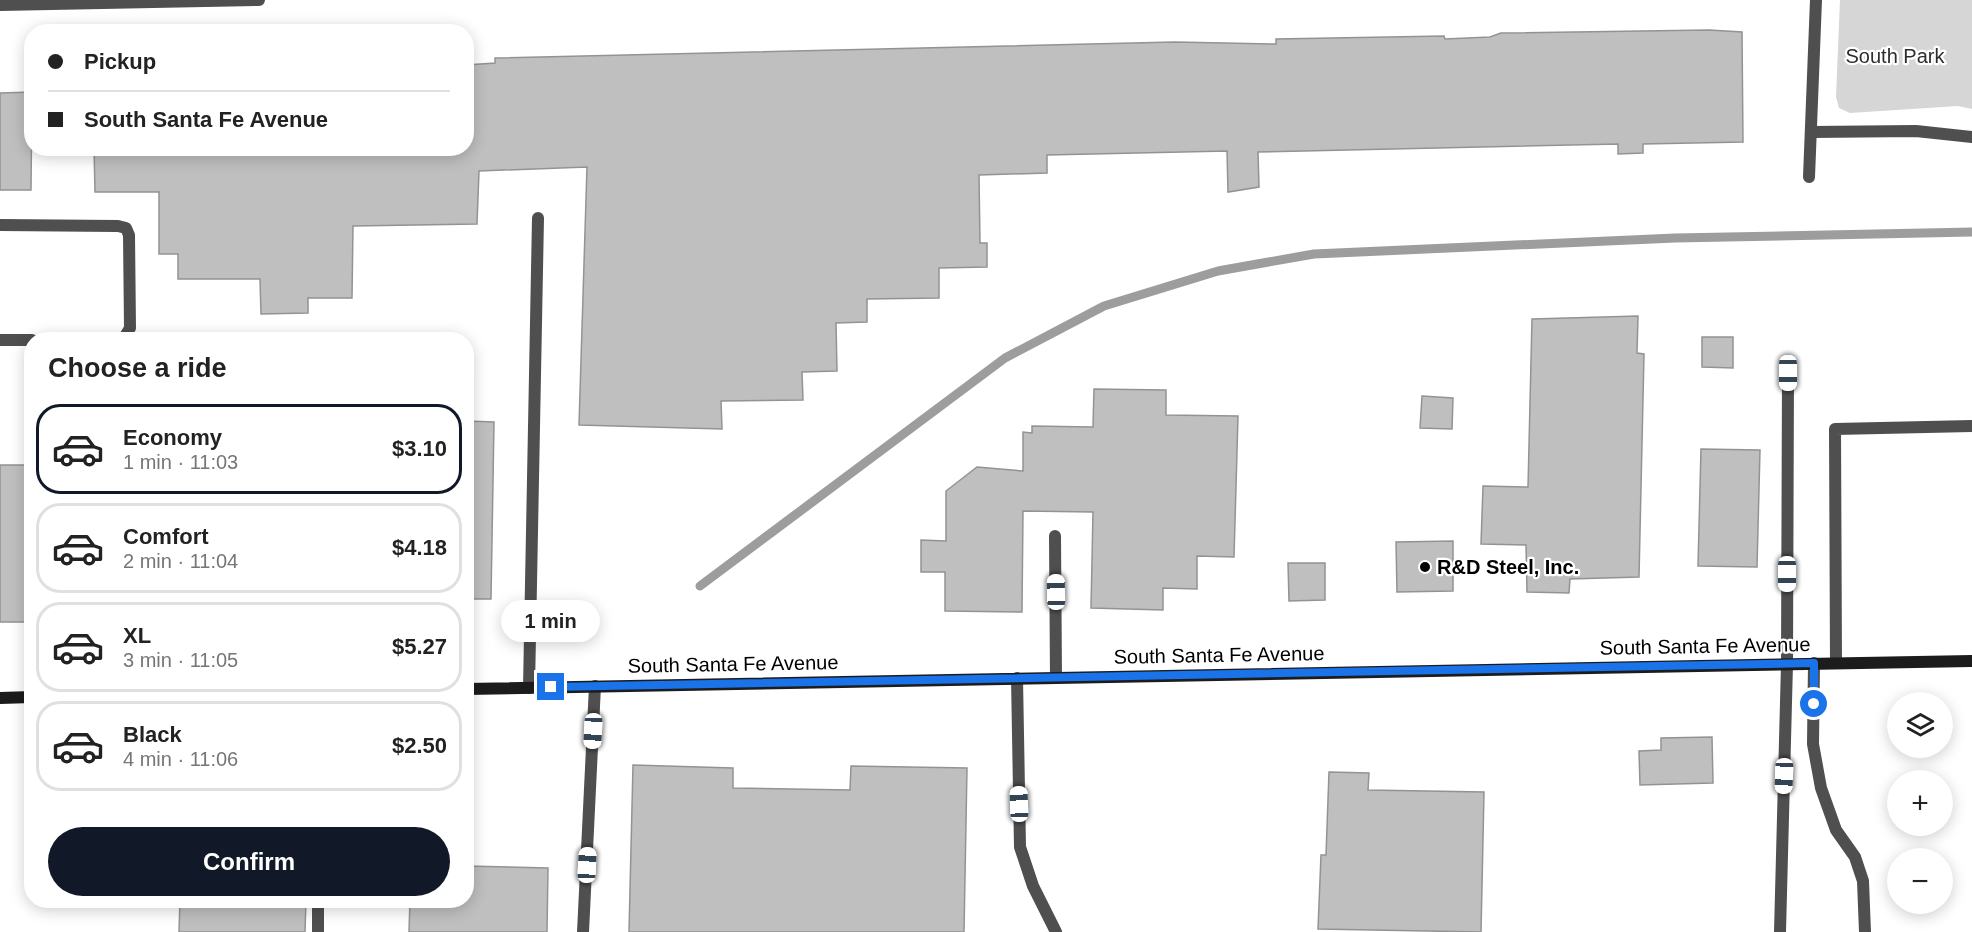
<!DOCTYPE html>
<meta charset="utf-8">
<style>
body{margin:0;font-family:Arial,sans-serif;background:#f6f6f6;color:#222;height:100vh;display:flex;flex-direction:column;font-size:22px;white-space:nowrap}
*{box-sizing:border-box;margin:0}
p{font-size:20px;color:#767676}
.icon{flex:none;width:33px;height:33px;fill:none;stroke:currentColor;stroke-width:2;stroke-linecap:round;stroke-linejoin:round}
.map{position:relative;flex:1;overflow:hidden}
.sheet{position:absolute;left:24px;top:332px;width:450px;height:576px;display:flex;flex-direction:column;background:#fff;border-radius:24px;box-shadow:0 3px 15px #0003}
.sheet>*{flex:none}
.banner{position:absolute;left:24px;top:24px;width:450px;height:132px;border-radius:24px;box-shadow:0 3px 15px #0003;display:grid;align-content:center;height:132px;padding:0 24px;background:#fff}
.controls{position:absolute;left:1887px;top:692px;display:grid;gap:12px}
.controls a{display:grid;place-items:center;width:66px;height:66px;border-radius:50%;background:#fff;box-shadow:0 3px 15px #0003;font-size:30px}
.end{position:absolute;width:27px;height:27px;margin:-14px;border:8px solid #1a73e8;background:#fff;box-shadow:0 0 0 3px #fff}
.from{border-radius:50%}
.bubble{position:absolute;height:42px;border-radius:21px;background:#fff;box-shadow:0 3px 15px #0003;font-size:20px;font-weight:600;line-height:42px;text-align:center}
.car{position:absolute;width:18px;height:36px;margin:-18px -9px;border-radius:8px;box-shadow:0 0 4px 2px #0007;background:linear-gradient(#fff 24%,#345 0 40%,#fff 0 76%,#345 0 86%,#fff 0)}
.banner b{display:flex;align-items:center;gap:21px;height:57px;font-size:22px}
.banner b+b{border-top:2px solid #e0e0e0}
.banner i{width:15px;height:15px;background:#222}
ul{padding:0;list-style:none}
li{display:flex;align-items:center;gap:18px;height:90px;margin:0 12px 9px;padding:0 12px;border:3px solid #e0e0e0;border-radius:24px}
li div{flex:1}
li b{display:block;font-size:22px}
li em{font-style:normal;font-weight:600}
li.on{border-color:#111827}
li>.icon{width:54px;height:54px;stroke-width:1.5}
h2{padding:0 24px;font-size:27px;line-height:72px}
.primary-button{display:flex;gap:12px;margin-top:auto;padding:12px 24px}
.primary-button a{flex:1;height:69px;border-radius:36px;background:#111827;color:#fff;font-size:24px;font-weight:600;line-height:69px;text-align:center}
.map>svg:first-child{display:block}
.green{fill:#d6d6d6}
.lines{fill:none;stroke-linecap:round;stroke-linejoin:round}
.stream{stroke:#9d9d9d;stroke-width:9}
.building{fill:#bfbfbf;stroke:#939393;stroke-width:1.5}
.service{stroke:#4f4f4f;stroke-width:12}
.minor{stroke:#4f4f4f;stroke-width:12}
.secondary{stroke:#1c1c1c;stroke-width:12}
.route{stroke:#1a73e8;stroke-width:8}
.poi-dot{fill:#000;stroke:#fff;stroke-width:2}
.labels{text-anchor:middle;stroke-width:4.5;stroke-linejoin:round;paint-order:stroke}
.park-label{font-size:20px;fill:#2d2d2d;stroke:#fff}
.poi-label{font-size:20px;font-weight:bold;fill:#000;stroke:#fff;text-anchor:start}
.street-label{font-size:20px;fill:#000;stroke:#fff}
</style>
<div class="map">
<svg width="1972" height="932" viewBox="0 0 1972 932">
<rect width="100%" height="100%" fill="#fff"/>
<path class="green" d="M1840,0H1972V109L1958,106L1850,113L1839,108L1836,97Z"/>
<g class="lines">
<path class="stream" d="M700,586L1005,358L1104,306L1218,271L1314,254L1675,238L1972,232"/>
</g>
<g class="building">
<path d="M1709,30L1742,32L1743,142L1643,144V153L1618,154V144L1258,152L1259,187L1228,192L1227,151L1047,155V173L979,175L980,243H987V267L939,268V298L867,299V322L836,323L837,371L802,372L803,400L721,401L722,429L579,425L587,167L479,171L477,224L353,226L352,298H308V313L261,314L260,279H178V254H159V192H95L94,148H466V65L495,63V58L1175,42L1276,44V39L1444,36L1445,39L1490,37L1501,33Z"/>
<path d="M32,92L31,190H0V93Z"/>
<path d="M1638,316L1637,353L1644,354L1639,577L1570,579L1569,593L1527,592L1526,545L1481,544L1483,486L1528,487L1532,319Z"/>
<path d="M1702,337H1733V368L1702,367Z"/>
<path d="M1094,389L1166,390V415L1238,416L1234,557L1197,556V589L1163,588V610L1091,608L1093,512L1023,511L1022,612L945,611V572H921V540L946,541V491L977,467L1023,471V432L1032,433V426L1093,427Z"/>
<path d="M1422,396L1453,398L1452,429L1420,428Z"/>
<path d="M466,421L494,422L491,599H466Z"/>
<path d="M1701,449L1760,450L1757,567L1698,566Z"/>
<rect x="0" y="465" width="32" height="157"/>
<path d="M1453,541V591L1397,592L1396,542Z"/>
<path d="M1288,563H1325V600L1289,601Z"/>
<path d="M1712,737L1713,783L1640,785L1639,751L1661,750V738Z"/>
<path d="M633,765L733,768V788L850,790L851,766L967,768L964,932H629Z"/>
<path d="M1329,772L1369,773L1368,790L1484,792L1481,932L1318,929L1321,855H1326Z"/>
<path d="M466,866L548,868L547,932H409L410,900H466Z"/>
<path d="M180,900H306L305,932H179Z"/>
</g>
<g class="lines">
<g class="service">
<path d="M1811,132L1916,131L1972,137"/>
<path d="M0,225L118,226L126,228L129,235L130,328L124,338L118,339"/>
<path d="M0,340H32"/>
<path d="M1055,536L1056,678"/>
<path d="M1814,663L1813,744L1821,788L1836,830L1855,857L1863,881L1865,932"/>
<path d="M1836,663L1835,429L1972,426"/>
<path d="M1787,664L1788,373"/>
<path d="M1017,678L1020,847L1033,886L1056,932"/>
<path d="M529,688L538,218"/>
<path d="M318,932V900"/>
<path d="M583,932L595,686"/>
</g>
<g class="minor">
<path d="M0,5L259,0"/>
<path d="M1809,177L1816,0"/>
<path d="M1780,932L1787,664"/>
</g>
<g class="secondary">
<path d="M466,689L1972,661"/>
<path d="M0,698L32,697"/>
</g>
</g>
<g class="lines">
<path class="route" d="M551,687L1814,663V704"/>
</g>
<circle class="poi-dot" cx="1425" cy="567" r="6"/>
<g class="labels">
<g class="park-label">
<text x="1895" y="63">South Park</text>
</g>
<g class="poi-label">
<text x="1437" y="574">R&amp;D Steel, Inc.</text>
</g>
<g class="street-label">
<text transform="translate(1705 646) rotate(-1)" y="7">South Santa Fe Avenue</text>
<text transform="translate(1219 655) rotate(-1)" y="7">South Santa Fe Avenue</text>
<text transform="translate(733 664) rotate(-1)" y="7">South Santa Fe Avenue</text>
</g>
</g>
</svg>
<div class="controls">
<a><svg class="icon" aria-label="layers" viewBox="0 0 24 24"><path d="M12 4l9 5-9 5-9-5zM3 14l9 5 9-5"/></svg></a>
<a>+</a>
<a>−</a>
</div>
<i class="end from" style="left:1814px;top:704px"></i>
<i class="end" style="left:551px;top:687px"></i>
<div class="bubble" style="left:501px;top:600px;width:99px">1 min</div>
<i class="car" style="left:1788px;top:373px;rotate:180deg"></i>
<i class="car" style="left:1787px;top:574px;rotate:180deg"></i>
<i class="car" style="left:1056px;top:592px;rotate:359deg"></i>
<i class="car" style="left:593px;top:731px;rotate:183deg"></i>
<i class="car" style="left:1784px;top:776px;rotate:182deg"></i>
<i class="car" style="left:1019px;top:804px;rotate:358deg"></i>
<i class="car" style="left:587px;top:865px;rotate:3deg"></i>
<div class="banner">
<b><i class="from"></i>Pickup</b>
<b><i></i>South Santa Fe Avenue</b>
</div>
<section class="sheet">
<h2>Choose a ride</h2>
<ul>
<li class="on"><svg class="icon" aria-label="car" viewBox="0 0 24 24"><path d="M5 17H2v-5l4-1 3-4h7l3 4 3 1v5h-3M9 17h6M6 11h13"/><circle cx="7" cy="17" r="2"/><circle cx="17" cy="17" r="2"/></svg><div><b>Economy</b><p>1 min · 11:03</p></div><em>$3.10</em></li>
<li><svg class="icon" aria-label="car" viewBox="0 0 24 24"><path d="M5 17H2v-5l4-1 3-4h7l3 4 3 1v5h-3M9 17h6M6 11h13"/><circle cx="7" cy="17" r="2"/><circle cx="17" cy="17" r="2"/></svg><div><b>Comfort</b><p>2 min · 11:04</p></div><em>$4.18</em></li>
<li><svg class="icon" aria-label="car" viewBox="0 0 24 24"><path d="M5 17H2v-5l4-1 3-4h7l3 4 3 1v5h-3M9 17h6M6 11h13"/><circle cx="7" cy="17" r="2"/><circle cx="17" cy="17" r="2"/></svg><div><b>XL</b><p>3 min · 11:05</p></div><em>$5.27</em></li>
<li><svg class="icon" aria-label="car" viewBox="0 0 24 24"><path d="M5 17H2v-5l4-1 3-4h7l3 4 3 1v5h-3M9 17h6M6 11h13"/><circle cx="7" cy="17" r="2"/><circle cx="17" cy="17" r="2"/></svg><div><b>Black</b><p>4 min · 11:06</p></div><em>$2.50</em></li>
</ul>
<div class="primary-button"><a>Confirm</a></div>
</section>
</div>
